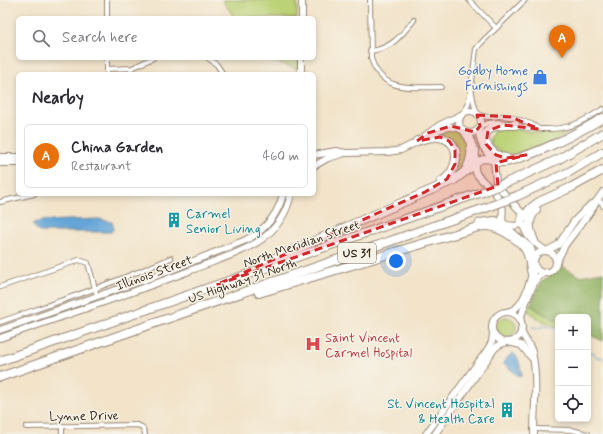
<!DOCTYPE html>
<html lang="en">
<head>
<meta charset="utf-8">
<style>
	:root { --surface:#fff; --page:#f2f2f3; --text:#2b2b33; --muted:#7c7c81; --line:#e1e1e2; --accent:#b5179e }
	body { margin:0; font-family:Mynerve,sans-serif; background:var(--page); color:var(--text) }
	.controls { position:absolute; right:12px; bottom:12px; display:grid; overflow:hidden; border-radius:6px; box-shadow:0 2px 6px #0003 }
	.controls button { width:36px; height:36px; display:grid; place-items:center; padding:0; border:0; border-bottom:1px solid var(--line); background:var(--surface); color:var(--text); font:20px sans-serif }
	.you { position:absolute; left:396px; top:261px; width:14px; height:14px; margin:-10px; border:3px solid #fff; border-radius:50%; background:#1a73e8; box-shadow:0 0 0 6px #1a73e833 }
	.badge { display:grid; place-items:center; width:26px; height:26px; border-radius:50%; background:var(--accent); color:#fff; font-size:13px; font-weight:700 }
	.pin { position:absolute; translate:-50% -33px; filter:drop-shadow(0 1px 2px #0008) }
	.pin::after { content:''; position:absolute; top:21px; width:14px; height:12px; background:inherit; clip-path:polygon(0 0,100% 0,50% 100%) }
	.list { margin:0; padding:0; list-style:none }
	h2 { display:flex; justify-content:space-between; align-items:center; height:52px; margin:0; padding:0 16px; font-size:17px }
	h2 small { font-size:13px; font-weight:400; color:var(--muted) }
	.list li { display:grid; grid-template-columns:26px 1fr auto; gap:12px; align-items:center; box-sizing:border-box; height:64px; margin:0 8px 8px; padding:0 8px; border:1px solid var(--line); border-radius:6px }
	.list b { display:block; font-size:15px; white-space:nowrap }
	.list p { margin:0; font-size:13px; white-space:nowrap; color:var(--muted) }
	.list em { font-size:13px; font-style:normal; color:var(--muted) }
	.icon { flex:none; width:22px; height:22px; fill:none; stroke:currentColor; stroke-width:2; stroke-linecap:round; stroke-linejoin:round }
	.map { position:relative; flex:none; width:603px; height:434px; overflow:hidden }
	.search { position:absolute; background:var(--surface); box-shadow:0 2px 6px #0003; left:16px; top:16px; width:300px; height:44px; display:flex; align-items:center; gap:10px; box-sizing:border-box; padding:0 14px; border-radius:6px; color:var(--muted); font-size:15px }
	.panel { position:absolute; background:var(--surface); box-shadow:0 2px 6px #0003; left:16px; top:72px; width:300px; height:124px; border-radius:6px }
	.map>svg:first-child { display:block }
	.green { fill:#bbd276; stroke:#7b7e4a }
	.forest { fill:#94b467; stroke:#686f42 }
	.water { fill:#63a5d7; stroke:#4f687a }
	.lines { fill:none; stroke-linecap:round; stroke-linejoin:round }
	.stream { stroke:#63a5d7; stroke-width:1 }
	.street-casing { stroke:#968674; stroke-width:6 }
	.secondary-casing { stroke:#968674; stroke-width:8 }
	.highway-casing { stroke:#968674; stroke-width:10 }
	.street { stroke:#fff; stroke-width:4 }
	.secondary { stroke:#fff; stroke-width:6 }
	.highway { stroke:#fff; stroke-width:8 }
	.highway-bridge-casing { stroke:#968674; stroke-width:10; stroke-linecap:butt }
	.highway-bridge { stroke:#fff; stroke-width:8 }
	.marked { fill:#d62828; fill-opacity:0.2; stroke:#d62828; stroke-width:3; stroke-dasharray:8 5; stroke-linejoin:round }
	.labels { text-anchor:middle; stroke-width:3; stroke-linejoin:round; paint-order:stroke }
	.shield { fill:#f7f3e8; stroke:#73665b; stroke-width:1 }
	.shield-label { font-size:12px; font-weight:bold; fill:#3b2a1e }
	.shop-label { font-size:13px; fill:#366cbe; stroke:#f7f3e8; text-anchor:end }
	.culture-label { font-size:13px; fill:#0d838f; stroke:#f7f3e8; text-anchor:start }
	.street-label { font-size:13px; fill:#3b2a1e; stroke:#f7f3e8 }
	.health-label { font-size:13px; fill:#be3a42; stroke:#f7f3e8; text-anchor:start }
</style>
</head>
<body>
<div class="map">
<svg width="603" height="434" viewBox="0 0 603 434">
	<rect width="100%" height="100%" fill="#f7f3e8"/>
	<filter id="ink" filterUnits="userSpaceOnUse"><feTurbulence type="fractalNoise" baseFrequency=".025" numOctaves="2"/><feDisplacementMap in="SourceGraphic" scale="8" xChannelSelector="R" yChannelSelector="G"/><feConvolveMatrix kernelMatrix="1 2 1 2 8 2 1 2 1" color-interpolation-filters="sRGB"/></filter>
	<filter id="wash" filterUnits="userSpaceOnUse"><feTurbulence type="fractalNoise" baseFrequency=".012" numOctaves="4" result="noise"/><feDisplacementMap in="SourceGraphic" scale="16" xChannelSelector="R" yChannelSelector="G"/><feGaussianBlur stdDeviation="0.9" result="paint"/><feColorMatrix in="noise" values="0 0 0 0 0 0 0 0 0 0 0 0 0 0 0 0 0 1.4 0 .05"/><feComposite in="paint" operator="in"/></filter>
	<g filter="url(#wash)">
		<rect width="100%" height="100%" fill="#f2e3c9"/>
		<!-- green -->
		<g class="green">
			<path d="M222,0H295L297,1V18H235Z"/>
			<path d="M264,58H298V69Z"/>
			<path d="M510,128C534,132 550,138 574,130L547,144L508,156H503L504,153C496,151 490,146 490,138L494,132L493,131L496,129Z"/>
			<path d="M451,129L462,133L469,143L466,167L449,179L458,154L438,133Z"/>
			<path d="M530,305L542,313L558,321V328L539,319L527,310Z"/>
			<circle cx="506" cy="327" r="10"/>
		</g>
		<!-- forest -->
		<path class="forest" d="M560,265L579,276L603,272V341L588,334V317H558V321L542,313L530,305L542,281L555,273Z"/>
		<!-- water -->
		<g class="water">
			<path d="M99,219L112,222C113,226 115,229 111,232H39L34,226V223L42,221Z"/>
			<path d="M513,353C520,358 520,368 522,375L520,377L504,364V361L511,354Z"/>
		</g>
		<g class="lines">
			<!-- stream -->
			<g class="stream">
				<path d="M532,327L538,328L544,326L558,329"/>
				<path d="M588,353L593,352L597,357L603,358"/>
			</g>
		</g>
	</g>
	<g filter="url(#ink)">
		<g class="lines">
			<defs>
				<g id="street">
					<path d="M107,0V18"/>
					<path d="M370,0L371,58C381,93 412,87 441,87"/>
					<path d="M469,0L496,28"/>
					<path d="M370,51C391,49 401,36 414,20"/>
					<path d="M107,58V74"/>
					<path d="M208,58L217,65L223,74"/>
					<path d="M107,69L132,68L153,58"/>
					<path d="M463,114L468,105L471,89"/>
					<path d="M477,114L474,104L471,88L476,49L483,41L525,0"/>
					<path d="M477,115L488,117L502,116L511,117L531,124L539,129"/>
					<path d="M515,125C524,128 530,128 539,129C568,130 579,124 603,109"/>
					<path d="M480,127L488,123L499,122"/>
					<path d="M597,200L602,203L603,206"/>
					<path d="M0,202L34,194"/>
					<path d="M0,287L79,260L88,263L97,296"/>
					<path d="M0,322C57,302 115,283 171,258"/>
					<path d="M62,426V434"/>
					<path d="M26,427L137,425L142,427L145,434"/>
					<path d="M534,429L572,430L588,434"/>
				</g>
				<g id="secondary">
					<path d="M302,0V18"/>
					<path d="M301,74V58"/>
					<circle cx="470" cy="122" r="11"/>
					<path d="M480,128C477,142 485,149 492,160"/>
					<path d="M463,130L476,151L475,168L476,173C483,184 497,190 502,205C504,211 501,217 503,224C514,227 524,228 522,213L502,191L496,182L494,162L492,160L483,159L475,163"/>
					<path d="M432,132C444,128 451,124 463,130"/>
					<path d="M314,155L336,151L346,153L388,152L401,150L415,143L440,125L463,114"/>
					<path d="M0,157H18"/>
					<path d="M0,163H18"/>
					<path d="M314,166L328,158L342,154"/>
					<path d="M522,219C524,236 532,241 546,251"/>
					<path d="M504,225L531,248L534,260"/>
					<path d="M546,251L558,245L575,220L590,205L595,203"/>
					<circle cx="545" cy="262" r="11"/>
					<path d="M556,263L565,245L593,208L595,203L603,192"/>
					<path d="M506,312C510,311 515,310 518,306C526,298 530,281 533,270"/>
					<circle cx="507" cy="327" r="15"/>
					<path d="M520,321C522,312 532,284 538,277C540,275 543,274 546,272"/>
					<path d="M0,330L161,274L246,240C265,230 278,215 283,194"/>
					<path d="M521,330C523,338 530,344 532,352C538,378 534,407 534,434"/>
					<path d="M0,338C63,316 127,295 189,271C213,261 241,254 262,239C277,228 287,212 291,194"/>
					<path d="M508,342L521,345L531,357"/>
					<path d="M426,434L488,349L492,342L493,333"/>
					<path d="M435,434L495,348L499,345L507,342"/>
				</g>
				<g id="highway">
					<path d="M417,141C424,139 431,136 439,137C464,141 459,172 441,182"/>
					<path d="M506,158C491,157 475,136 493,127C499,124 508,125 515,125"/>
					<path d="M493,160L499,162H506C540,153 572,136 603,118"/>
					<path d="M466,170C472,160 472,151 470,139"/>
					<path d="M508,182L559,159L603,133"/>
					<path d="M517,196L569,172L603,152"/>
					<path d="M522,219L531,208L539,202L572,187L603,170"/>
					<path d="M480,223L495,221L503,224"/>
					<path d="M534,241C529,229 527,220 536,210"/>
					<path d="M264,263L454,180L475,164"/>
					<path d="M259,293L465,231C472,229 479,226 486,226C499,226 522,241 527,252C530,259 530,267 532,274"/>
					<path d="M0,361L482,192"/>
					<path d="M0,377L491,206"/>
				</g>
			</defs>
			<!-- street casing -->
			<use href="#street" class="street-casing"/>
			<!-- secondary casing -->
			<use href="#secondary" class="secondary-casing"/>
			<!-- highway casing -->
			<use href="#highway" class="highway-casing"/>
			<!-- street -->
			<use href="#street" class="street"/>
			<!-- secondary -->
			<use href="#secondary" class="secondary"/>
			<!-- highway -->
			<use href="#highway" class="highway"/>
			<defs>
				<g id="highway-bridge">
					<path d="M482,192L508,182"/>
					<path d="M491,206L517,196"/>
				</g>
			</defs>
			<!-- highway-bridge casing -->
			<use href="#highway-bridge" class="highway-bridge-casing"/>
			<!-- highway-bridge -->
			<use href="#highway-bridge" class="highway-bridge"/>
		</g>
	</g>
	<!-- marked area -->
	<path class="marked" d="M477,115L511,117L539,129L503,125L488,131L486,144L496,155L506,158L526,155L496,163L498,186L216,285L425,192L447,179L455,164V150L449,141L440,137L417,141L428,133L451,126L475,132L480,126Z"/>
	<!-- icons -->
	<defs>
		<symbol id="shop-bare" viewBox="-9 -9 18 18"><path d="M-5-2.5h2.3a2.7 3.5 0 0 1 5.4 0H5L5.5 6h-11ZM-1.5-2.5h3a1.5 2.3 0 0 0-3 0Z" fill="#3f7fe0" stroke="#f7f3e8" stroke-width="2.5" paint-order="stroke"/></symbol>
		<symbol id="building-bare" viewBox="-9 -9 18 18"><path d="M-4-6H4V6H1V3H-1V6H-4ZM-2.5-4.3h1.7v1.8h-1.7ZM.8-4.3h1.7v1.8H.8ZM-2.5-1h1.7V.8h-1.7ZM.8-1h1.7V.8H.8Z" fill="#0f9aa8" stroke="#f7f3e8" stroke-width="2.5" paint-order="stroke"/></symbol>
		<symbol id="hospital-bare" viewBox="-9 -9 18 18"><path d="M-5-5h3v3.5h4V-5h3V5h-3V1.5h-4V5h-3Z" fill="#e0444e" stroke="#f7f3e8" stroke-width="2.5" paint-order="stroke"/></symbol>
	</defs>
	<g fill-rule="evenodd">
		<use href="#shop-bare" x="529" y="66" width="22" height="22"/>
		<use href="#building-bare" x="163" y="209" width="22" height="22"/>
		<use href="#hospital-bare" x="302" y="333" width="22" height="22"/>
		<use href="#building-bare" x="496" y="399" width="22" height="22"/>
	</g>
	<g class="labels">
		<!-- shield labels -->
		<rect class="shield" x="338" y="243" width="38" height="20" rx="3"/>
		<g class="shield-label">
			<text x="357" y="257">US 31</text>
		</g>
		<!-- shop labels -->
		<g class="shop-label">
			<text x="528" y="75">Godby Home<tspan x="528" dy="15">Furnishings</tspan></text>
		</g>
		<!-- culture labels -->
		<g class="culture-label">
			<text x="186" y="218">Carmel<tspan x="186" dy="15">Senior Living</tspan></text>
			<text x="495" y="408" text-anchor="end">St. Vincent Hospital<tspan x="495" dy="15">&amp; Health Care</tspan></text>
		</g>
		<!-- street labels -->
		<g class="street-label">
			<text transform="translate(301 243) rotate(-19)" y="5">North Meridian Street</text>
			<text transform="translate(154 272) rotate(-20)" y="5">Illinois Street</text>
			<text transform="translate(242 280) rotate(-19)" y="5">US Highway 31 North</text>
			<text transform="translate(84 415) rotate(-1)" y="5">Lynne Drive</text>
		</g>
		<!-- health labels -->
		<g class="health-label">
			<text x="325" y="342">Saint Vincent<tspan x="325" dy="15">Carmel Hospital</tspan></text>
		</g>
	</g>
</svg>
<div class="controls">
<button>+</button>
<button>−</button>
<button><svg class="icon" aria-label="locate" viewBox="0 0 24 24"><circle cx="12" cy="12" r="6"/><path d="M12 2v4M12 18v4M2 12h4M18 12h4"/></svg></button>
</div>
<div class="you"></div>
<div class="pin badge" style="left:562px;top:58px;background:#e8710a">A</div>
<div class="search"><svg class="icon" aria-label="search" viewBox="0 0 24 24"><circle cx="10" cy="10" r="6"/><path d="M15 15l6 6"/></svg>Search here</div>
<section class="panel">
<h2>Nearby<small></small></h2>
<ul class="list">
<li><span class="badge" style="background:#e8710a">A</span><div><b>China Garden</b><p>Restaurant</p></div><em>460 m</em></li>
</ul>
</section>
</div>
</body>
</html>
